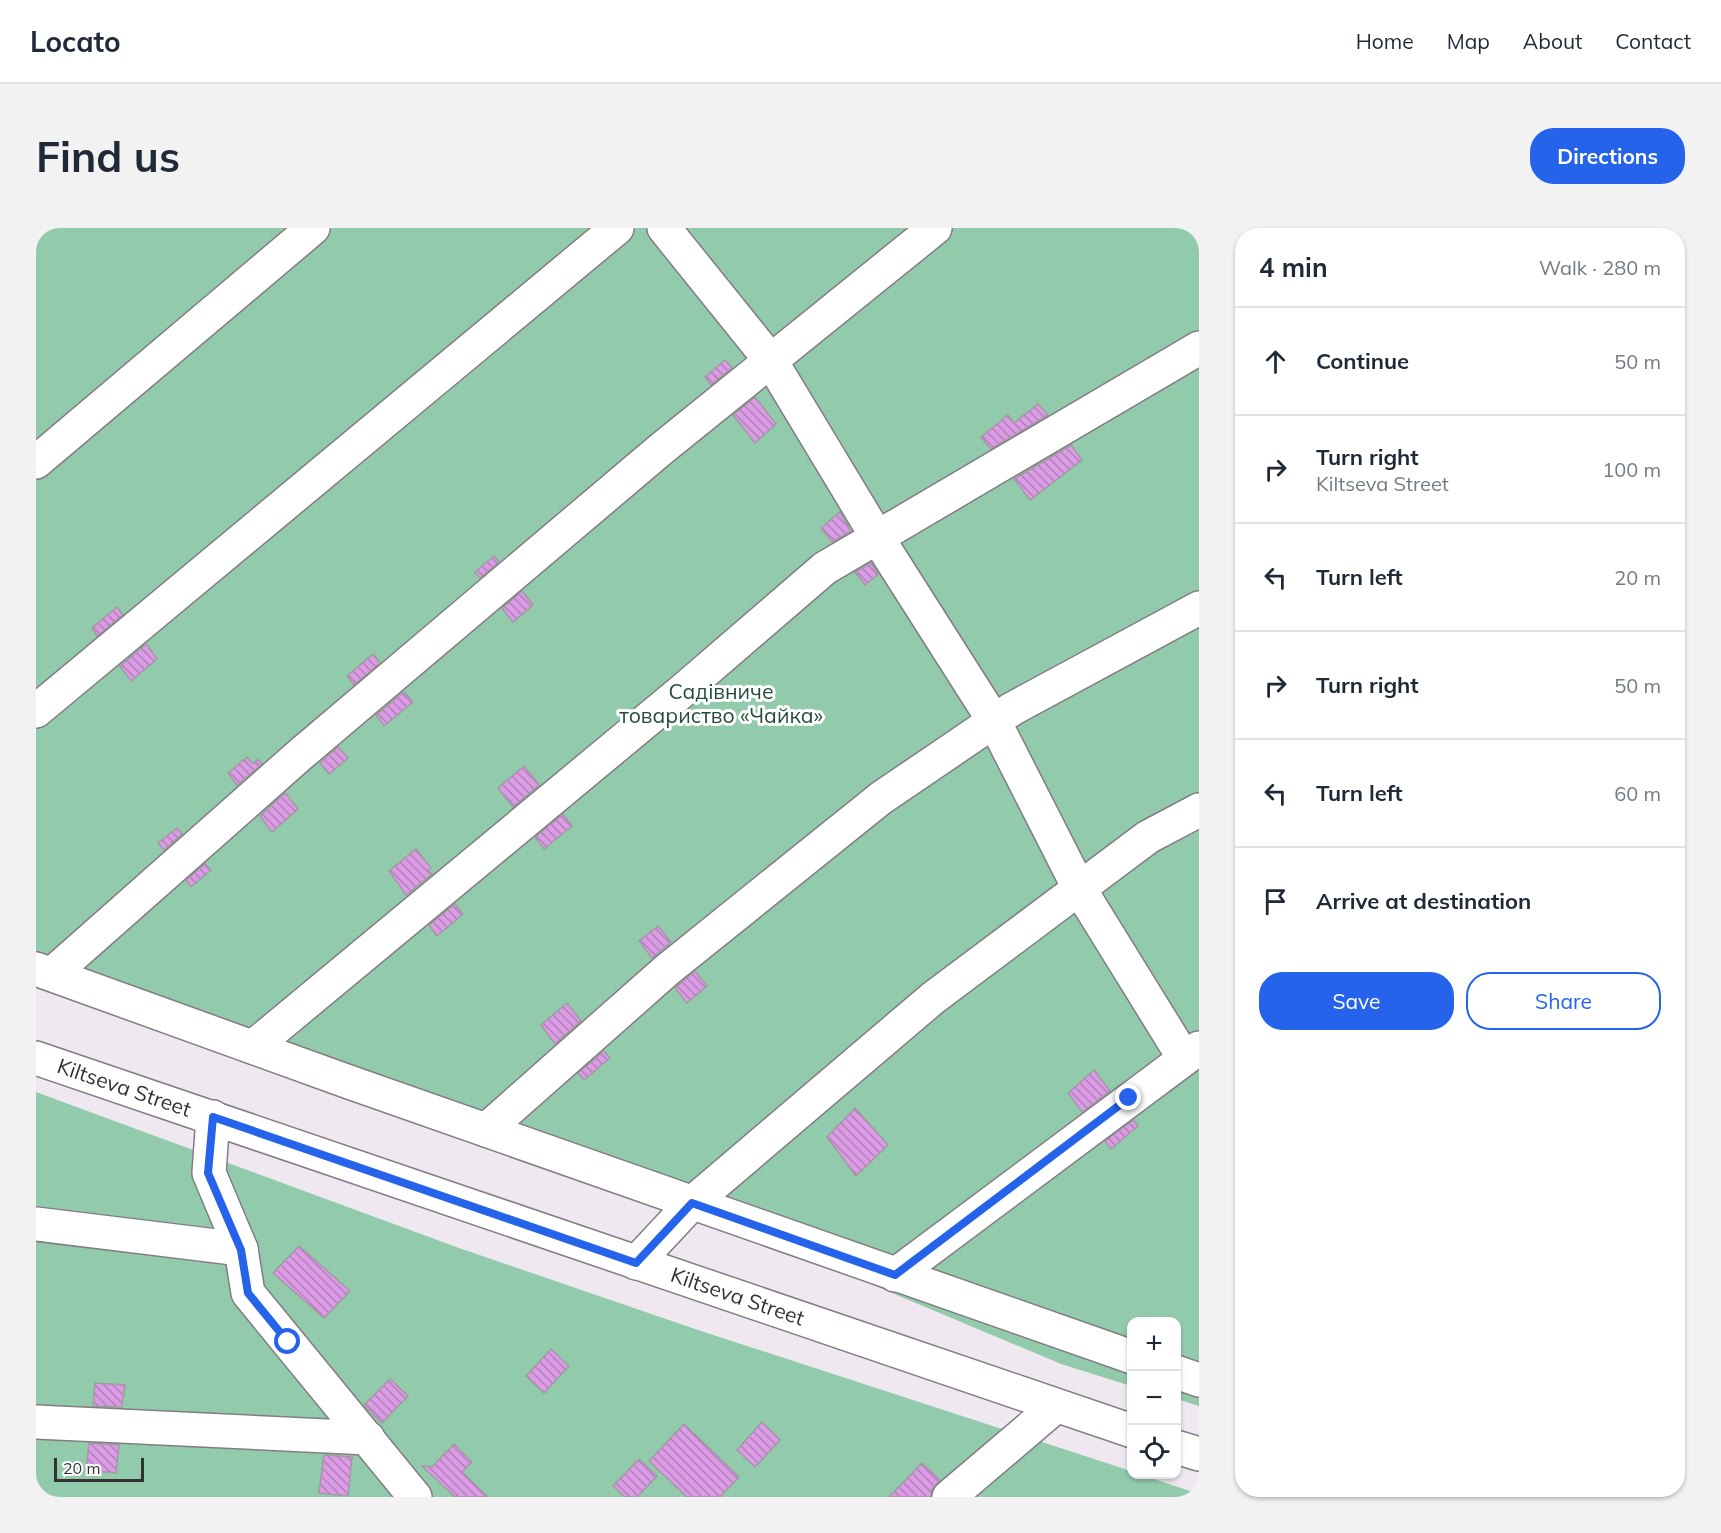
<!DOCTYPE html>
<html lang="en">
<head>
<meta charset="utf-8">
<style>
	:root { --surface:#fff; --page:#f2f2f3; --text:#1f2937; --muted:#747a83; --line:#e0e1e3; --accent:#2563eb }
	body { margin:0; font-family:Mulish,sans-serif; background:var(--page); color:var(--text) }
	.controls { position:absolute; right:18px; bottom:18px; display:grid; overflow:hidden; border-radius:12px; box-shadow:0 2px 4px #0004 }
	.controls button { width:54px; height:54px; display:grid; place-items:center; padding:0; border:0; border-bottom:2px solid var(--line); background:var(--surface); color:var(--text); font:30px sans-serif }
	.scale { position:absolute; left:18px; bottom:15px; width:90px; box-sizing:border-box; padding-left:6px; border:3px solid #343134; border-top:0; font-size:16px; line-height:21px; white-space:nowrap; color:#343134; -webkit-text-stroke:4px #fff; paint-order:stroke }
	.stop { position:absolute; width:18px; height:18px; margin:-14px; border:4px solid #2563eb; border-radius:50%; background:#fff }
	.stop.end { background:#2563eb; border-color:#fff; box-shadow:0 2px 6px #0008 }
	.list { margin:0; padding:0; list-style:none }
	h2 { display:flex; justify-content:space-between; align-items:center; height:78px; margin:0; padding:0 24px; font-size:26px }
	h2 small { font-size:20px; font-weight:400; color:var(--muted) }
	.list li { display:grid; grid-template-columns:39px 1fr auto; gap:18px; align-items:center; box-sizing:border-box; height:108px; padding:0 24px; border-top:2px solid var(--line) }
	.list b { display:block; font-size:22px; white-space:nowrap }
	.list p { margin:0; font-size:20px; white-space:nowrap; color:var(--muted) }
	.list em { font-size:20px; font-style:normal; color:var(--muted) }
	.actions { display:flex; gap:12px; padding:18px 24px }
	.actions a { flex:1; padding:14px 0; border:2px solid var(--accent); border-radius:24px; text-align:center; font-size:21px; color:var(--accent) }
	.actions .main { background:var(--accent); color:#fff }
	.icon { flex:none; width:33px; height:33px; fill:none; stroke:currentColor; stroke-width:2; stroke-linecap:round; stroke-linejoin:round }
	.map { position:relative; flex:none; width:1163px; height:1269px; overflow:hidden; border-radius:24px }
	header { display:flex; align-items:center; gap:36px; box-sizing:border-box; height:84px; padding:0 30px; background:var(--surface); border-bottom:2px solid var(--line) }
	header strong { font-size:28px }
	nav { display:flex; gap:33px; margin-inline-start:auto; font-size:21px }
	.intro { display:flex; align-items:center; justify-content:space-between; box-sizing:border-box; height:144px; padding:0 36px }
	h1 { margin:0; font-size:42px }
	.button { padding:15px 27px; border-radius:24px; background:var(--accent); color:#fff; font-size:21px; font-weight:700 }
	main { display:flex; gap:36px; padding:0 36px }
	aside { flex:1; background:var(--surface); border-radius:24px; box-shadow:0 2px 4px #0004 }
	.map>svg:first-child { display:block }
	.garden { fill:#92cbab }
	.building { fill:url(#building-back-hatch); stroke:#a19aa2; stroke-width:1.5 }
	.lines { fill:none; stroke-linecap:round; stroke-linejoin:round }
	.minor-casing { stroke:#837c83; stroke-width:36 }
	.major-casing { stroke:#837c83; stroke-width:36 }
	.minor { stroke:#fff; stroke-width:33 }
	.major { stroke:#fff; stroke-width:33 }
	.route { stroke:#2563eb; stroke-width:8 }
	.labels { text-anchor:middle; stroke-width:6; stroke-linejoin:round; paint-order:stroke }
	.park-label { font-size:21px; fill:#234d37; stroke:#fff }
	.street-label { font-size:21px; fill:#343134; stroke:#fff }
</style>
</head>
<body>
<header>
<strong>Locato</strong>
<nav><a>Home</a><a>Map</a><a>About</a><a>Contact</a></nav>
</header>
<div class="intro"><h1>Find us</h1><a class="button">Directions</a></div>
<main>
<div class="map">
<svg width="1163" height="1269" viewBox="0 0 1163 1269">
	<defs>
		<pattern id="building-back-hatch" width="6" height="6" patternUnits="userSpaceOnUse" patternTransform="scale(1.5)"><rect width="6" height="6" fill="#db9ce5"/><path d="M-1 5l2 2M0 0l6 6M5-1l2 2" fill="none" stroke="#b280ba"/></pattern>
	</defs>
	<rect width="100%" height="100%" fill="#f0e8f0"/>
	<!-- garden -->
	<g class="garden">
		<path d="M0,0H1163V1178L1141,1171L1140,1094H1096L1095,1158L1025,1136L280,823L0,726Z"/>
		<path d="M0,864L423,1020L665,1103L1095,1243L1096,1246L1106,1247L1163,1266V1269H0Z"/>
	</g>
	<!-- building -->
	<g class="building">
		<path d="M689,132L696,140L675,157L669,149Z"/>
		<path d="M719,169L740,196L719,215L697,187Z"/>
		<path d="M1002,176L1012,187L955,221L945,209L972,187L978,195Z"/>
		<path d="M1035,217L1046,232L994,272L978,251Z"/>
		<path d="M804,284L815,303L796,314L785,300Z"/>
		<path d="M458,328L463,334L444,350L439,344Z"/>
		<path d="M835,335L842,346L829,357L819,344Z"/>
		<path d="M486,363L497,377L477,394L466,380Z"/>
		<path d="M81,379L87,387L61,408L56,400Z"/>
		<path d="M110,416L121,431L95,453L84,438Z"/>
		<path d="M337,426L344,435L318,457L311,448Z"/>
		<path d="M368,464L377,474L348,498L340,487Z"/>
		<path d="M302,519L312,530L293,546L284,535Z"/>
		<path d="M211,529L217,536L222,531L226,536L201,557L192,545Z"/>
		<path d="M488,538L503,557L477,579L462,560Z"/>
		<path d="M249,565L262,581L236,604L224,588Z"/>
		<path d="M527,586L536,598L508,621L499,609Z"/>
		<path d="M141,600L146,606L128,622L122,615Z"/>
		<path d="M380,621L395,640L392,642L396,646L370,667L353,643Z"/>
		<path d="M169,636L175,642L155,659L150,652Z"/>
		<path d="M419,676L427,686L401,708L393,697Z"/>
		<path d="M622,698L635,714L616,730L603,713Z"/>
		<path d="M659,743L671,758L651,775L639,760Z"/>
		<path d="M531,775L545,793L519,816L505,797Z"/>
		<path d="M568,823L574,830L548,852L542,845Z"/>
		<path d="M1058,842L1074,863L1046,884L1032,865Z"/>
		<path d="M819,880L852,917L820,948L791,909Z"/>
		<path d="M1097,892L1102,898L1075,921L1069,913Z"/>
		<path d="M263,1018L314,1063L288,1090L237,1045Z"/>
		<path d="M515,1121L533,1138L508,1165L490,1148Z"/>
		<path d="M354,1151L372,1168L346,1195L328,1177Z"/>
		<path d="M59,1155L89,1157L86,1179L57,1178Z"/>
		<path d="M726,1194L744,1212L719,1239L701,1222Z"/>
		<path d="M648,1196L703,1249L684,1269H651L613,1233Z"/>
		<path d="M53,1215L83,1217L80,1245L50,1242Z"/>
		<path d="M418,1216L436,1234L426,1244L452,1269H419L386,1238L396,1239Z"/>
		<path d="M288,1227L316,1229L312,1268L283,1265Z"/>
		<path d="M603,1231L621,1248L601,1269H589L577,1258Z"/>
		<path d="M886,1235L904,1252L896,1262L895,1269H853Z"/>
	</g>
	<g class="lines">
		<defs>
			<g id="minor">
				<path d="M628,0L735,133L841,309L958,493L1043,660L1148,830"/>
				<path d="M0,234L277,0"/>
				<path d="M0,483L581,0"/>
				<path d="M0,741L313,854L1096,1129"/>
				<path d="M16,746L266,525L624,222L899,0"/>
				<path d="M217,819L645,464L789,340L1163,120"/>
				<path d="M177,889L173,945L205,1021L212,1065L379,1269"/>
				<path d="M450,902L631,742L845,570L976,481L1163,380"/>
				<path d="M0,996L205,1021"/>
				<path d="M600,1035L656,975L897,770L1112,609L1163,582"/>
				<path d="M859,1047L1163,820"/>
				<path d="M1140,1144L1163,1152"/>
				<path d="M0,1194L332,1210"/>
				<path d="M913,1269L1020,1178"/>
			</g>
			<g id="major">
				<path id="s1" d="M0,830L1096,1203"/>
				<path d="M1140,1219L1163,1226"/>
			</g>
		</defs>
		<!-- minor casing -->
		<use href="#minor" class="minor-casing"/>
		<!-- major casing -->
		<use href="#major" class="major-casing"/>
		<!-- minor -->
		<use href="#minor" class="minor"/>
		<!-- major -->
		<use href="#major" class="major"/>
	</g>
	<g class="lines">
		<!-- route -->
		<path class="route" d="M252,1114L212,1065L205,1022L172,945L177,889L600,1035L656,975L859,1047L1093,870"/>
	</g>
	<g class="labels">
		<!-- park labels -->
		<g class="park-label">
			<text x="685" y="471">Садівниче<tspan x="685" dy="24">товариство «Чайка»</tspan></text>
		</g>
		<!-- street labels -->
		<g class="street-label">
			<text dy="7" stroke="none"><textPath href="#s1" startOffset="93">Kiltseva Street</textPath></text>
			<text dy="7" stroke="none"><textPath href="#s1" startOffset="741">Kiltseva Street</textPath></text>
		</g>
	</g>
</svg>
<div class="controls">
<button>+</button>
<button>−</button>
<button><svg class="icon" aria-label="locate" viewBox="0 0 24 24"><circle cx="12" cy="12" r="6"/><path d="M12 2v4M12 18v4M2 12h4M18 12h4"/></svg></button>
</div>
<div class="scale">20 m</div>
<div class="stop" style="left:252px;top:1114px"></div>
<div class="stop end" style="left:1093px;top:870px"></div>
</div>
<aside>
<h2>4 min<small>Walk · 280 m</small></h2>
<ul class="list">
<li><svg class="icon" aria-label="ahead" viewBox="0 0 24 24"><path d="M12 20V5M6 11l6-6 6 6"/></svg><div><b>Continue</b></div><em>50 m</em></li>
<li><svg class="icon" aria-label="right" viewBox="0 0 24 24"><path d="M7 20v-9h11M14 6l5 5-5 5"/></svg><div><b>Turn right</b><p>Kiltseva Street</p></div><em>100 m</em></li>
<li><svg class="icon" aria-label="left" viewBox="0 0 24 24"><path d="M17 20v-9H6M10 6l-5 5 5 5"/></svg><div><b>Turn left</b></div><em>20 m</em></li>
<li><svg class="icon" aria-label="right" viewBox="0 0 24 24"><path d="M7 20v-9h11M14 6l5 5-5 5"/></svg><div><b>Turn right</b></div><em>50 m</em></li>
<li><svg class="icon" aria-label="left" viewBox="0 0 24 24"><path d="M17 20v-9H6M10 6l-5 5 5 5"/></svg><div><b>Turn left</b></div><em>60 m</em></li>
<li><svg class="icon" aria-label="arrive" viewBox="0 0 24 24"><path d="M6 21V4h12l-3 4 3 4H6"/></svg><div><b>Arrive at destination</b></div></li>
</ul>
<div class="actions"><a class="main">Save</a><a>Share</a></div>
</aside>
</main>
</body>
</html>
